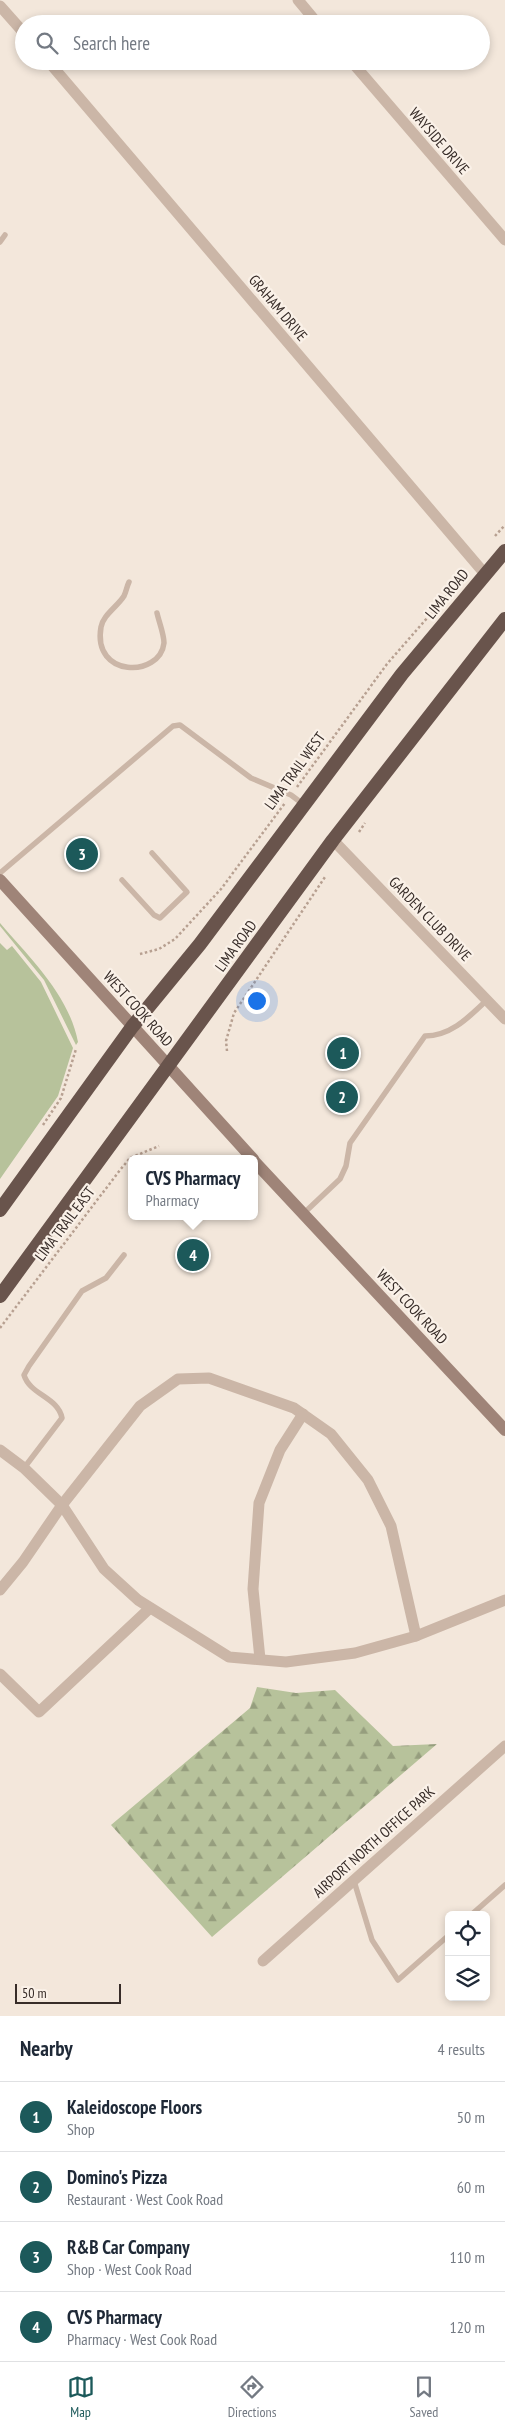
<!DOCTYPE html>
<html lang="en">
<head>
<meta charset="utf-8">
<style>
	:root { --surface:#fff; --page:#f6f6f7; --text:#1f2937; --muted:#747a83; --line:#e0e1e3; --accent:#1c595a }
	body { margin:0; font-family:"PT Sans Narrow",sans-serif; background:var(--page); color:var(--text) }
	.controls { position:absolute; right:15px; bottom:15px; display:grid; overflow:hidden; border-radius:8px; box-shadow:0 2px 8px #0003 }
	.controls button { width:45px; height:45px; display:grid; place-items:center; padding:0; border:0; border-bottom:1px solid var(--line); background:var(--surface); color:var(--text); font:25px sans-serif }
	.scale { position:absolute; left:15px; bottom:12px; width:106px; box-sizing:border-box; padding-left:5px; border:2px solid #372c28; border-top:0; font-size:14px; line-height:18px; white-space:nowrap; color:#372c28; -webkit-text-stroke:4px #faf1e8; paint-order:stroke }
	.you { position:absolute; left:256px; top:1000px; width:18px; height:18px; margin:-12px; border:4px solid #fff; border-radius:50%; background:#1a73e8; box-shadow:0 0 0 8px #1a73e833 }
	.badge { display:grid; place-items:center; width:32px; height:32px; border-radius:50%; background:var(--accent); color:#fff; font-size:16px; font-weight:700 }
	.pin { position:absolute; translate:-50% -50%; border:2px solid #fff; box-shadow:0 1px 5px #0006 }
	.popup { position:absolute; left:128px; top:1155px; width:130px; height:65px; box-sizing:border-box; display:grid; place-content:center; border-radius:8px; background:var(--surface); filter:drop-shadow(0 1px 4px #0005); font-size:16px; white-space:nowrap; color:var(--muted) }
	.popup b { font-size:19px; color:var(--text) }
	.popup::after { content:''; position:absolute; left:50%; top:100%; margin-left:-10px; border:10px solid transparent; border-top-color:var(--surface) }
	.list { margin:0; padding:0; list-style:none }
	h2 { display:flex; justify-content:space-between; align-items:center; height:65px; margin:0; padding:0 20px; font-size:21px }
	h2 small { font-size:16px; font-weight:400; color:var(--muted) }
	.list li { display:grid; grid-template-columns:32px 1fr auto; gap:15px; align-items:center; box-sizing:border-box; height:70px; padding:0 20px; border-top:1px solid var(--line) }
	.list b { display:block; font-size:19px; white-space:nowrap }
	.list p { margin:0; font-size:16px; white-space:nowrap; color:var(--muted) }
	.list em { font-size:16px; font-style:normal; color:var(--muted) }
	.icon { flex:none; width:28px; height:28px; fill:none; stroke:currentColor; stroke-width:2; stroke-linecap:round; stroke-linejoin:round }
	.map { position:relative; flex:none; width:505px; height:2016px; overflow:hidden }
	.search { position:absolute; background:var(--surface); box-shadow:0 2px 8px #0003; left:15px; right:15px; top:15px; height:55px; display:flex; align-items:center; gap:12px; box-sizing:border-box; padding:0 18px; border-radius:28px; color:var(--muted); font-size:19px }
	.sheet { height:345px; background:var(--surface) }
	nav { display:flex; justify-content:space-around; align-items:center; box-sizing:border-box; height:70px; border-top:1px solid var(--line); background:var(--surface); font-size:14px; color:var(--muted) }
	nav a { display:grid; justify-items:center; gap:2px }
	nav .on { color:var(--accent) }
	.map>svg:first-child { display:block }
	.green { fill:#b7c29b }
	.forest { fill:url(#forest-firs) }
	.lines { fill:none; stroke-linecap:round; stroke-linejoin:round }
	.path { stroke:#b7a091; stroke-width:2.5; stroke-dasharray:2.5 2.5; stroke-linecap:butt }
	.service { stroke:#cbb6a7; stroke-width:5.5 }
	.minor { stroke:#cbb6a7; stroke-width:11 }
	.secondary { stroke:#9f8478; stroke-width:12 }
	.trunk { stroke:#69544c; stroke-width:14 }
	.labels { text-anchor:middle; stroke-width:4.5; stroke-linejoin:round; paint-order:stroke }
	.street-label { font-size:15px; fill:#372c28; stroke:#faf1e8 }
</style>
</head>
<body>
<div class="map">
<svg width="505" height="2016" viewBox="0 0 505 2016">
	<defs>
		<pattern id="forest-firs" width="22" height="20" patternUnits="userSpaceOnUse" patternTransform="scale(1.25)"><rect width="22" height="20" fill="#b7c29b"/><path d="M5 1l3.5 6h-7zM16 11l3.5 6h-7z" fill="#969e7e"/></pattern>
	</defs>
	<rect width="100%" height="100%" fill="#f3e7db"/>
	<!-- green -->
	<g class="green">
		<path d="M0,923C30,958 69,995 78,1042L76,1045L44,980L0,926Z"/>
		<path d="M0,943L7,950L12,946L41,982L73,1048L58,1096L0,1179Z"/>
	</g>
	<!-- forest -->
	<path class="forest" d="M257,1687L296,1693L335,1690L393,1746L437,1744L212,1937L111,1825L250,1708Z"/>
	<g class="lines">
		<!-- path -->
		<g class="path">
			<path d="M495,536L505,525"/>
			<path d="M297,787L387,664L455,586"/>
			<path d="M359,832L365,823"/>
			<path d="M140,954L159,949L175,939L221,889L285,803"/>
			<path d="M227,1051L226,1041L234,1013L325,877"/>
			<path d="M43,1125L61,1098L76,1049"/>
			<path d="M0,1328L120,1170L130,1158L159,1146"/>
		</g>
		<!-- service -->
		<g class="service">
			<path d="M0,242L5,235"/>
			<path d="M129,582C127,586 126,592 124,596C117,607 103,615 101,627C92,678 160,678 164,643C164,634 159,622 157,613"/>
			<path d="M0,873L173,726L180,725L251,778L291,795L303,804"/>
			<path d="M122,880L154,915L160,918L187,892L152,853"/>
			<path d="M303,1214L340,1179L346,1166L350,1143L425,1036C451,1036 469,1017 487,1000"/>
			<path d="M24,1468L62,1418C58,1397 30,1395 24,1375L29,1366L82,1291L106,1278L124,1255"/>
			<path d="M354,1881L372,1940L398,1980L449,1935"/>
			<path d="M471,1915L505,1885"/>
		</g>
		<!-- minor -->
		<g class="minor">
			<path d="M298,0L318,24"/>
			<path d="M0,6L24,33"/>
			<path d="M48,61L485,574"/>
			<path d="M351,61L505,240"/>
			<path d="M333,840L505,1019"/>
			<path d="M0,1450L24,1468L62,1505L104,1569L138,1600L229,1657L286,1662L355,1653L416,1636L505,1600"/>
			<path d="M0,1590L23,1562L62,1505L140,1406L178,1379L209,1378L294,1408L331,1434L368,1480L391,1526L416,1636"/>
			<path d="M260,1659L253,1589L259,1503L280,1450L303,1414"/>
			<path d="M0,1674L39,1712L150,1608"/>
			<path d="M263,1961L505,1746"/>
		</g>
		<!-- secondary -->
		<g class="secondary">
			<path d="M0,880L253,1159"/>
			<path d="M254,1161L505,1430"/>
		</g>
		<!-- trunk -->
		<g class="trunk">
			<path d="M0,1210L132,1027L200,944L402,674L505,551"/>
			<path d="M0,1296L333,840L505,619"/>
		</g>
	</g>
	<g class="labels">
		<!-- street labels -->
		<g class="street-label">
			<text transform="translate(439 141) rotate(49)" y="5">WAYSIDE DRIVE</text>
			<text transform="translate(278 308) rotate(50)" y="5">GRAHAM DRIVE</text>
			<text transform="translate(447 594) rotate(-51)" y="5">LIMA ROAD</text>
			<text transform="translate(295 771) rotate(-54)" y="5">LIMA TRAIL WEST</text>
			<text transform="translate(430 919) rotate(46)" y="5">GARDEN CLUB DRIVE</text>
			<text transform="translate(236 946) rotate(-54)" y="5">LIMA ROAD</text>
			<text transform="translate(138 1009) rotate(48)" y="5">WEST COOK ROAD</text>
			<text transform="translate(65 1224) rotate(-53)" y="5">LIMA TRAIL EAST</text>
			<text transform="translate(412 1307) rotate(47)" y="5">WEST COOK ROAD</text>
			<text transform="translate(374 1842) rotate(-42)" y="5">AIRPORT NORTH OFFICE PARK</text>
		</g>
	</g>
</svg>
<div class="controls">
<button><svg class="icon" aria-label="locate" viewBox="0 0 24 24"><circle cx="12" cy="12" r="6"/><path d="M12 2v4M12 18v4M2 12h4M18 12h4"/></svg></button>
<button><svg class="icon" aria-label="layers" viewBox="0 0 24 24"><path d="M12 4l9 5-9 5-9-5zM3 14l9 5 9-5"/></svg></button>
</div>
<div class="scale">50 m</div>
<div class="you"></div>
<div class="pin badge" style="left:343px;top:1053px">1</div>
<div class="pin badge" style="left:342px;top:1097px">2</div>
<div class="pin badge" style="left:82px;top:854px">3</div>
<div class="pin badge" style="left:193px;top:1255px">4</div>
<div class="popup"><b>CVS Pharmacy</b>Pharmacy</div>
<div class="search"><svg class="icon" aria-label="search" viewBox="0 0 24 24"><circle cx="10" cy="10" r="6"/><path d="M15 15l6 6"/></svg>Search here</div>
</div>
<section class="sheet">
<h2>Nearby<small>4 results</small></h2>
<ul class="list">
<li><span class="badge">1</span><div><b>Kaleidoscope Floors</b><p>Shop</p></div><em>50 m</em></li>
<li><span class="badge">2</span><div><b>Domino's Pizza</b><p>Restaurant · West Cook Road</p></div><em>60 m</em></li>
<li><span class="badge">3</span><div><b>R&amp;B Car Company</b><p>Shop · West Cook Road</p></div><em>110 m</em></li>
<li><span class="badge">4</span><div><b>CVS Pharmacy</b><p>Pharmacy · West Cook Road</p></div><em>120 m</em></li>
</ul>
</section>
<nav>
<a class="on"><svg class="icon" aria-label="map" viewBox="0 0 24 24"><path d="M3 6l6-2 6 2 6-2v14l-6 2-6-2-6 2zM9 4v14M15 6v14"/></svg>Map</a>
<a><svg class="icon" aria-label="directions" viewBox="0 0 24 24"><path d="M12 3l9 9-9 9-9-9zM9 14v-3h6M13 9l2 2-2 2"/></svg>Directions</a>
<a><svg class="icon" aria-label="saved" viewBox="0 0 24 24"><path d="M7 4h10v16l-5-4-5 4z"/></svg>Saved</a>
</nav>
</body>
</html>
